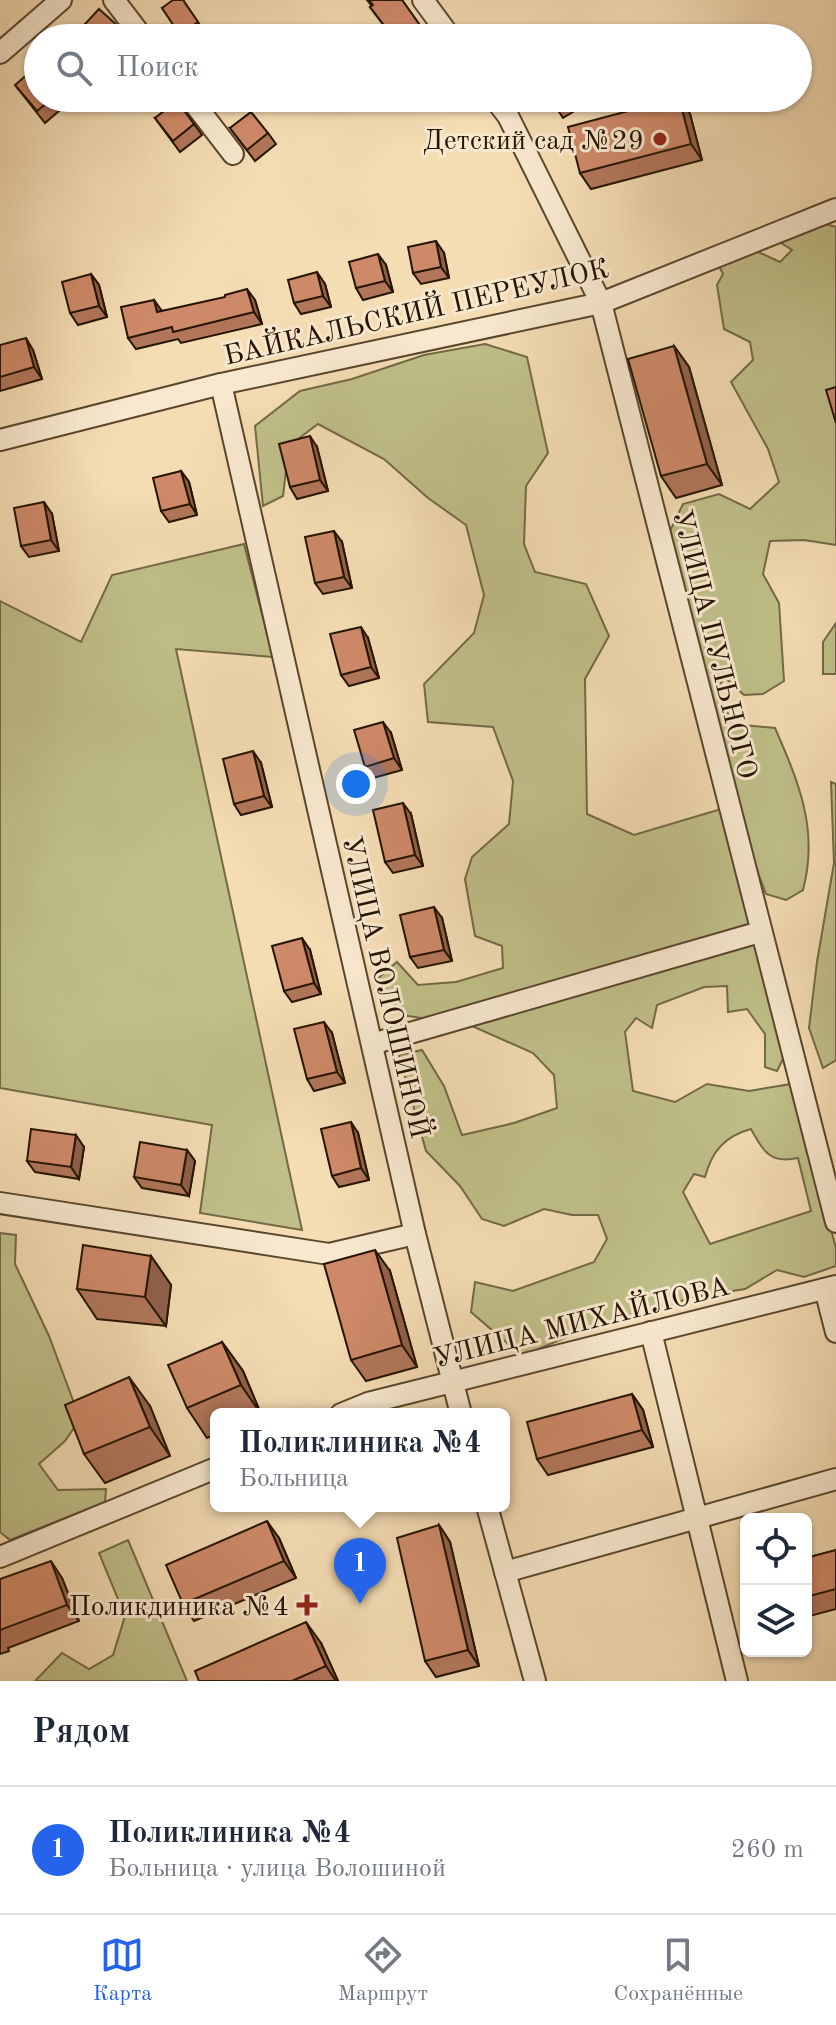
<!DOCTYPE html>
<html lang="ru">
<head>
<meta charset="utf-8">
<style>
	:root { --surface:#fff; --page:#f2f2f3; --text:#1f2937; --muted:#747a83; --line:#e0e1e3; --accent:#2563eb }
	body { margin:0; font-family:"Old Standard TT",serif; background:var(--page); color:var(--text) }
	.controls { position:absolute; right:24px; bottom:24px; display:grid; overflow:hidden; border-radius:12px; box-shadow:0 2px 6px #0004 }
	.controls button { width:72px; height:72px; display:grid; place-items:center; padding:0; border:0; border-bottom:2px solid var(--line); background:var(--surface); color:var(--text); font:40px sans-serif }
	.you { position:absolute; left:356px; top:784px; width:28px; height:28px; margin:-20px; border:6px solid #fff; border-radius:50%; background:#1a73e8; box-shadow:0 0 0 12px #1a73e833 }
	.badge { display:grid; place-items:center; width:52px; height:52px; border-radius:50%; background:var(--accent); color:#fff; font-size:26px; font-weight:700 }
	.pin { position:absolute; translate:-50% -66px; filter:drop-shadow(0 2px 4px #0008) }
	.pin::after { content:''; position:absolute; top:42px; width:28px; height:24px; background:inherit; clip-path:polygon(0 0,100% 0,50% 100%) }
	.popup { position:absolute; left:210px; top:1408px; width:300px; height:104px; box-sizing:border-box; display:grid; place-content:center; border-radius:12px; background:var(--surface); filter:drop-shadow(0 2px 6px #0005); font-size:26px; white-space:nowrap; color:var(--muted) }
	.popup b { font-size:30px; color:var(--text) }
	.popup::after { content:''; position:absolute; left:50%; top:100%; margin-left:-16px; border:16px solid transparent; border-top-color:var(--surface) }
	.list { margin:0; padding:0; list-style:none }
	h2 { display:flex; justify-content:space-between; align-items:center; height:104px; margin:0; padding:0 32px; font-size:34px }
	h2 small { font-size:26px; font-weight:400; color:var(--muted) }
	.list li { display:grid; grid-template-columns:52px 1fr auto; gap:24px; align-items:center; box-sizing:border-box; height:128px; padding:0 32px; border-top:2px solid var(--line) }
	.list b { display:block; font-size:30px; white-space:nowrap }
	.list p { margin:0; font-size:26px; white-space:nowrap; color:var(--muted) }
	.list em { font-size:26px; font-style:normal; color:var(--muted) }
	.icon { flex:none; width:44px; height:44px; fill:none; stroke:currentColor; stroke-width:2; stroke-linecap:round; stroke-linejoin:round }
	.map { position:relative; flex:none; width:836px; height:1681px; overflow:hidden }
	.search { position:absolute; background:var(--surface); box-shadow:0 2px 6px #0004; left:24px; right:24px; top:24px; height:88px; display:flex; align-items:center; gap:20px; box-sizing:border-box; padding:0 28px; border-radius:44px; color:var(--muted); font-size:30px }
	.sheet { height:232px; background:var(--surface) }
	nav { display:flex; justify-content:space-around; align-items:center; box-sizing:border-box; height:112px; border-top:2px solid var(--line); background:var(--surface); font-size:22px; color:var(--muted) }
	nav a { display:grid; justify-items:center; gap:4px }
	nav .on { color:var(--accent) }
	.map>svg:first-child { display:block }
	.green { fill:#c0bf89; stroke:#726a45; stroke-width:2; fill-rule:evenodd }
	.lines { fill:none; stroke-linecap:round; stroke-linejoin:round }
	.minor-casing { stroke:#59462e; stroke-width:24 }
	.minor { stroke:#f8e8ce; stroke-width:20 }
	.wall { fill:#b1765a; stroke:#251401; stroke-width:2 }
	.shaded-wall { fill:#90604a; stroke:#251401; stroke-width:2 }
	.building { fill:#ce8969; stroke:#251401; stroke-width:2 }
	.poi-dot { fill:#8f2418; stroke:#f8e8ce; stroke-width:3 }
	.labels { text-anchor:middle; stroke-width:6; stroke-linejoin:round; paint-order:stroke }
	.poi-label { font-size:28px; fill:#251401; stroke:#f8e8ce; text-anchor:end }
	.street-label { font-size:28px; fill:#251401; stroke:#f8e8ce }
</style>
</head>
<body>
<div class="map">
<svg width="836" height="1681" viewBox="0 0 836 1681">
	<rect width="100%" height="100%" fill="#f4dcb3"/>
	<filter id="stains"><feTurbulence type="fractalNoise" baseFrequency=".0025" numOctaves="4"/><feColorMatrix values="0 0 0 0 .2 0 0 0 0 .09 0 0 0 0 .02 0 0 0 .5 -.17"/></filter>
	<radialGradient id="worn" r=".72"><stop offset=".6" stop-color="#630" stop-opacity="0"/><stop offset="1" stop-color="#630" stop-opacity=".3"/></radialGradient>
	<!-- green -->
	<g class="green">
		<path d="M812,220L836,227V545L804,540L770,541L763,574L779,603L784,681L763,694L744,695L725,678L716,689L733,724L775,728C799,783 819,830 803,890L786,900L766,894L752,857L666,539L683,504L719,494L750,509L779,482L768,449L731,382L753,360L750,342L724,329L717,285L723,274L714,256L739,243L780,262L792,250L773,238Z"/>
		<path d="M485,344L527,357L548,453L526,486L524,544L535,572L586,584L609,636L585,679L587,814L634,835L721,809L785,1055L777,1071L765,1067V1034L747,1009L728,1012L727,986L704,987L657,1005L652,1028L636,1018L625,1032L633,1091L675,1102L707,1084L749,1091L791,1084L836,1248V1266L804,1277L777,1270L745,1289L688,1298L653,1314L576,1333L522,1356L471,1312L475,1282L513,1291L594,1262L607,1239L598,1215H572L544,1209L504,1226L482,1219L460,1186L426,1151L399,1055L422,1050L444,1086L462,1135L514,1123L557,1108L554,1075L533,1053L472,1026L402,1015L377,979L397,962L418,985L456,982L503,968L502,946L475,936L465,879L472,857L509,824L513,781L493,727L428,722L424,684L474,633L484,595L466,525L428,498L384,459L318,424L289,446L283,496L263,506L255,426L300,391L352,379L424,355ZM751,1129C764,1152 770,1164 798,1158L811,1211L710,1244L683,1192L694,1174L705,1177C712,1151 725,1136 751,1129Z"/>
		<path d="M244,544L273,657L176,649L302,1230L200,1213L212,1125L0,1088V601L81,642L112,575Z"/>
		<path d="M836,623V674H823V642Z"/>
		<path d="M831,782L836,784V1060L823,1068L809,1028L817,962L834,863Z"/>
		<path d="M0,1233L16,1235L15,1264L49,1336L80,1419L65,1441L39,1464L58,1490L106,1489L105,1502L10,1540L0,1532Z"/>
		<path d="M128,1540L187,1681H35L62,1653L89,1669L113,1655L125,1616L99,1553Z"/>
	</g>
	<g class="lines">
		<defs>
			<g id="minor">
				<path d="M114,0L143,38"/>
				<path d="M423,0L451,38"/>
				<path d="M0,53L61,0"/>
				<path d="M190,98L233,154"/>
				<path d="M494,98L508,116L601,303L836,1222"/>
				<path d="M221,384L415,1234L461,1414"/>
				<path d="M0,440L221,384L601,303L836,209"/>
				<path d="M372,1044L760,932"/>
				<path d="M0,1203L329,1254L415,1234"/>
				<path d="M825,1289L836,1332"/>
				<path d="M651,1332L737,1681"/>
				<path d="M341,1414L368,1403L836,1286"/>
				<path d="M487,1506L535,1681"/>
				<path d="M0,1557L216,1468"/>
				<path d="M505,1572L836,1479"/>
			</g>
		</defs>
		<!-- minor casing -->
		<use href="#minor" class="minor-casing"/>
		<!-- minor -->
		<use href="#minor" class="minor"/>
	</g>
	<!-- wall -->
	<g class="wall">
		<path d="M183,0L206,34L200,38H183L162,8Z"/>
		<path d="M367,0H402L429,38H393L370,7L372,6Z"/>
		<path d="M118,26L125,38H72Z"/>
		<path d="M15,85L38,98H66L64,99L67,104L45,123Z"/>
		<path d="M550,98H582L586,104L563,118Z"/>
		<path d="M690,114L702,160L591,189L580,173Z"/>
		<path d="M155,118L194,124L202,135L180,152Z"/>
		<path d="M230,128L268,133L276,144L255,161Z"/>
		<path d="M444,253L449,278L421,284L413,273Z"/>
		<path d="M386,265L393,292L363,300L356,288Z"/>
		<path d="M91,274L99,285L107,317L78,325L70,313Z"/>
		<path d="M325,284L331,307L301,314L294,303Z"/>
		<path d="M154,300L161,311L255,300L262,324L181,343L178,339L136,349L128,338Z"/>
		<path d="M0,345L33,350L42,379L0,391Z"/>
		<path d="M674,346L689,367L722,485L676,498L661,476Z"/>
		<path d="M317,447L328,491L297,499L290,487Z"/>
		<path d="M181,471L189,482L197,515L169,522L161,511Z"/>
		<path d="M52,514L59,551L29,557L21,546Z"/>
		<path d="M342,542L352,588L323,594L315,583Z"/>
		<path d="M368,638L379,678L349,686L341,675Z"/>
		<path d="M391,733L402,770L373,778L365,767Z"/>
		<path d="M261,763L272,807L241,815L234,804Z"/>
		<path d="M411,814L423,866L393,873L385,862Z"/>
		<path d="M442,918L452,961L418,968L410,957Z"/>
		<path d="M310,950L321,994L292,1002L284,991Z"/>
		<path d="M332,1033L345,1083L314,1091L307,1079Z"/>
		<path d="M358,1133L369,1180L339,1187L332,1176Z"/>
		<path d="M84,1147L79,1179L35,1172L27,1161Z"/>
		<path d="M187,1150L195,1161L189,1196L142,1188L134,1177Z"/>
		<path d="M151,1256L171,1285L166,1326L97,1319L77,1289Z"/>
		<path d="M390,1271L417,1367L366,1381L351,1360Z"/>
		<path d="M222,1342L243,1371L261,1414H216V1434L207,1438L187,1408Z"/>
		<path d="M632,1394L643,1410L653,1447L548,1475L537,1459Z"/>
		<path d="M150,1406L170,1456L105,1483L84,1454Z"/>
		<path d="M439,1525L450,1542L479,1666L436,1677L425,1661Z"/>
		<path d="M279,1538L296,1578L194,1621L183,1604Z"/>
		<path d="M836,1550V1609L806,1617V1558Z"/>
		<path d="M62,1578L79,1621L8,1648L9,1651L0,1654V1579Z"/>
		<path d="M321,1643L338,1681H199Z"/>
	</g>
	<!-- shaded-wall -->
	<g class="shaded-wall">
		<path d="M679,98L690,114L702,160L691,144Z"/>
		<path d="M436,241L444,253L449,278L441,267Z"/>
		<path d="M378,254L386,265L393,292L385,281Z"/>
		<path d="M317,272L325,284L331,307L323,296Z"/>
		<path d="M91,274L99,285L107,317L99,306Z"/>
		<path d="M247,289L255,300L262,324L254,312Z"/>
		<path d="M154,300L162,311L157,312Z"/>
		<path d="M26,338L33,350L42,379L34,367Z"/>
		<path d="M674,346L689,367L722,485L707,464Z"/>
		<path d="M310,436L317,447L328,491L320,480Z"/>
		<path d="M181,471L189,482L197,515L190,504Z"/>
		<path d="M44,502L52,514L59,551L51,540Z"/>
		<path d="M334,531L342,542L352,588L344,577Z"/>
		<path d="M361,627L368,638L379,678L371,667Z"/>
		<path d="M383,722L391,733L402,770L394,758Z"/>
		<path d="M253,751L261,763L272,807L264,796Z"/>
		<path d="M403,803L411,814L423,866L415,855Z"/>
		<path d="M434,907L442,918L452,961L444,950Z"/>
		<path d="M302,938L310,950L321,994L314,983Z"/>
		<path d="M324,1022L332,1033L345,1083L337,1072Z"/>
		<path d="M351,1122L358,1133L369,1180L361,1168Z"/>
		<path d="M76,1135L84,1147L79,1179L71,1167Z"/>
		<path d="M187,1150L195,1161L189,1196L181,1185Z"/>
		<path d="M375,1250L390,1271L417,1367L402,1345Z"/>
		<path d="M151,1256L171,1285L166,1326L145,1297Z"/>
		<path d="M222,1342L243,1371L261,1414L241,1385Z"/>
		<path d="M129,1377L150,1406L170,1456L150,1427Z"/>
		<path d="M632,1394L643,1410L653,1447L642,1430Z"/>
		<path d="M267,1521L279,1538L296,1578L284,1561Z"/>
		<path d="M439,1525L450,1542L479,1666L468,1650Z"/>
		<path d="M51,1561L62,1578L79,1621L67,1605Z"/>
		<path d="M306,1622L321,1643L338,1681H336L326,1666Z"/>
	</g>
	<!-- building -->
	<g class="building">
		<path d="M173,0H183L198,22L180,35L162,8Z"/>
		<path d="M369,0H402L429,38H399L391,26L387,29L370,7L373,5Z"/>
		<path d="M99,9L118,26L106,38H72Z"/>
		<path d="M37,66L38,98H53L37,111L15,85Z"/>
		<path d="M550,98H569L555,107Z"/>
		<path d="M677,98H679L691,144L580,173L568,127Z"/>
		<path d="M177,101L194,124L173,141L155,118Z"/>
		<path d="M251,112L268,133L247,150L230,128Z"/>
		<path d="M436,241L441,267L413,273L408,247Z"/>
		<path d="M378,254L385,281L356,288L349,262Z"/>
		<path d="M317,272L323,296L294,303L288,280Z"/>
		<path d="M91,274L99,306L70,313L62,282Z"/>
		<path d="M247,289L254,312L173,332L172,327L128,338L121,307L154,300L157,312L225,297V295Z"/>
		<path d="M26,338L34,367L0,377V345Z"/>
		<path d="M674,346L707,464L661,476L628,359Z"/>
		<path d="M836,387V423L826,390Z"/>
		<path d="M310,436L320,480L290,487L279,444Z"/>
		<path d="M181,471L190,504L161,511L153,478Z"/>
		<path d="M44,502L51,540L21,546L14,508Z"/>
		<path d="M334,531L344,577L315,583L305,537Z"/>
		<path d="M361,627L371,667L341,675L330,634Z"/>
		<path d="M383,722L394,758L365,767L354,730Z"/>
		<path d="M253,751L264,796L234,804L223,759Z"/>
		<path d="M403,803L415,855L385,862L373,810Z"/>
		<path d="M434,907L444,950L410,957L400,915Z"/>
		<path d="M302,938L314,983L284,991L272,946Z"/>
		<path d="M324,1022L337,1072L307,1079L294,1029Z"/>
		<path d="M351,1122L361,1168L332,1176L321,1129Z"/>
		<path d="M31,1129L76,1135L71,1167L27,1161Z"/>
		<path d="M140,1142L187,1150L181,1185L134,1177Z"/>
		<path d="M83,1245L151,1256L145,1297L77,1289Z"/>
		<path d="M375,1250L402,1345L351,1360L324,1264Z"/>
		<path d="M222,1342L241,1385L187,1408L168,1365Z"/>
		<path d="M129,1377L150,1427L84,1454L65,1405Z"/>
		<path d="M632,1394L642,1430L537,1459L527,1422Z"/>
		<path d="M267,1521L284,1561L183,1604L166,1565Z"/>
		<path d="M439,1525L468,1650L425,1661L397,1538Z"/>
		<path d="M836,1550V1589L806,1597V1558Z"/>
		<path d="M51,1561L67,1605L0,1630V1579Z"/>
		<path d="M306,1622L326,1666L292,1681H199L195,1671Z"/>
	</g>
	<!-- markers -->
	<g class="poi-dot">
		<circle cx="660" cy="139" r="8"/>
		<path d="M303 1593h8v8h8v8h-8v8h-8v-8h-8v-8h8z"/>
	</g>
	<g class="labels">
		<!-- poi labels -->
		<g class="poi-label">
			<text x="644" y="149">Детский сад №29</text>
			<text x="289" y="1615">Поликдиника №4</text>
		</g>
		<!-- street labels -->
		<g class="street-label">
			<text transform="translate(416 311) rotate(-13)" y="10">БАЙКАЛЬСКИЙ ПЕРЕУЛОК</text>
			<text transform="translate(716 644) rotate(76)" y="10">УЛИЦА ПУЛЬНОГО</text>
			<text transform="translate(387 987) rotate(77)" y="10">УЛИЦА ВОЛОШИНОЙ</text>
			<text transform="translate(581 1321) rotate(-14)" y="10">УЛИЦА МИХАЙЛОВА</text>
		</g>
	</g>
	<rect width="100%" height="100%" filter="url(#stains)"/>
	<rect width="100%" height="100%" fill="url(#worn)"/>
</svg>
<div class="controls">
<button><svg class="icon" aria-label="locate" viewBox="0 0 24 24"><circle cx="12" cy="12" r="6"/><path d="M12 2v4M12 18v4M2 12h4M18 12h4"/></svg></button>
<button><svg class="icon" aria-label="layers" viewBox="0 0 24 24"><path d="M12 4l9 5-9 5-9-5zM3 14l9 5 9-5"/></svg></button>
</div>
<div class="you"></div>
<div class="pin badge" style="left:360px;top:1604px">1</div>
<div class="popup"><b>Поликлиника №4</b>Больница</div>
<div class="search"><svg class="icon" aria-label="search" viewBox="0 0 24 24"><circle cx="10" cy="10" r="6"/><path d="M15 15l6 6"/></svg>Поиск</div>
</div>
<section class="sheet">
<h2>Рядом<small></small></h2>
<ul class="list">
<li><span class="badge">1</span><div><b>Поликлиника №4</b><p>Больница · улица Волошиной</p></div><em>260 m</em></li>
</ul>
</section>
<nav>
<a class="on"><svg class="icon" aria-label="map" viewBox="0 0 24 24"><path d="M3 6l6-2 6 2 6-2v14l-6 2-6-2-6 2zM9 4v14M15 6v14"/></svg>Карта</a>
<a><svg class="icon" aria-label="directions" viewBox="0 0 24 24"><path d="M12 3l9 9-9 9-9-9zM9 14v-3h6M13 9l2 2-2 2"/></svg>Маршрут</a>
<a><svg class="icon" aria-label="saved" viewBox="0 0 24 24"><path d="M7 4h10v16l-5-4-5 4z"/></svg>Сохранённые</a>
</nav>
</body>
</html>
